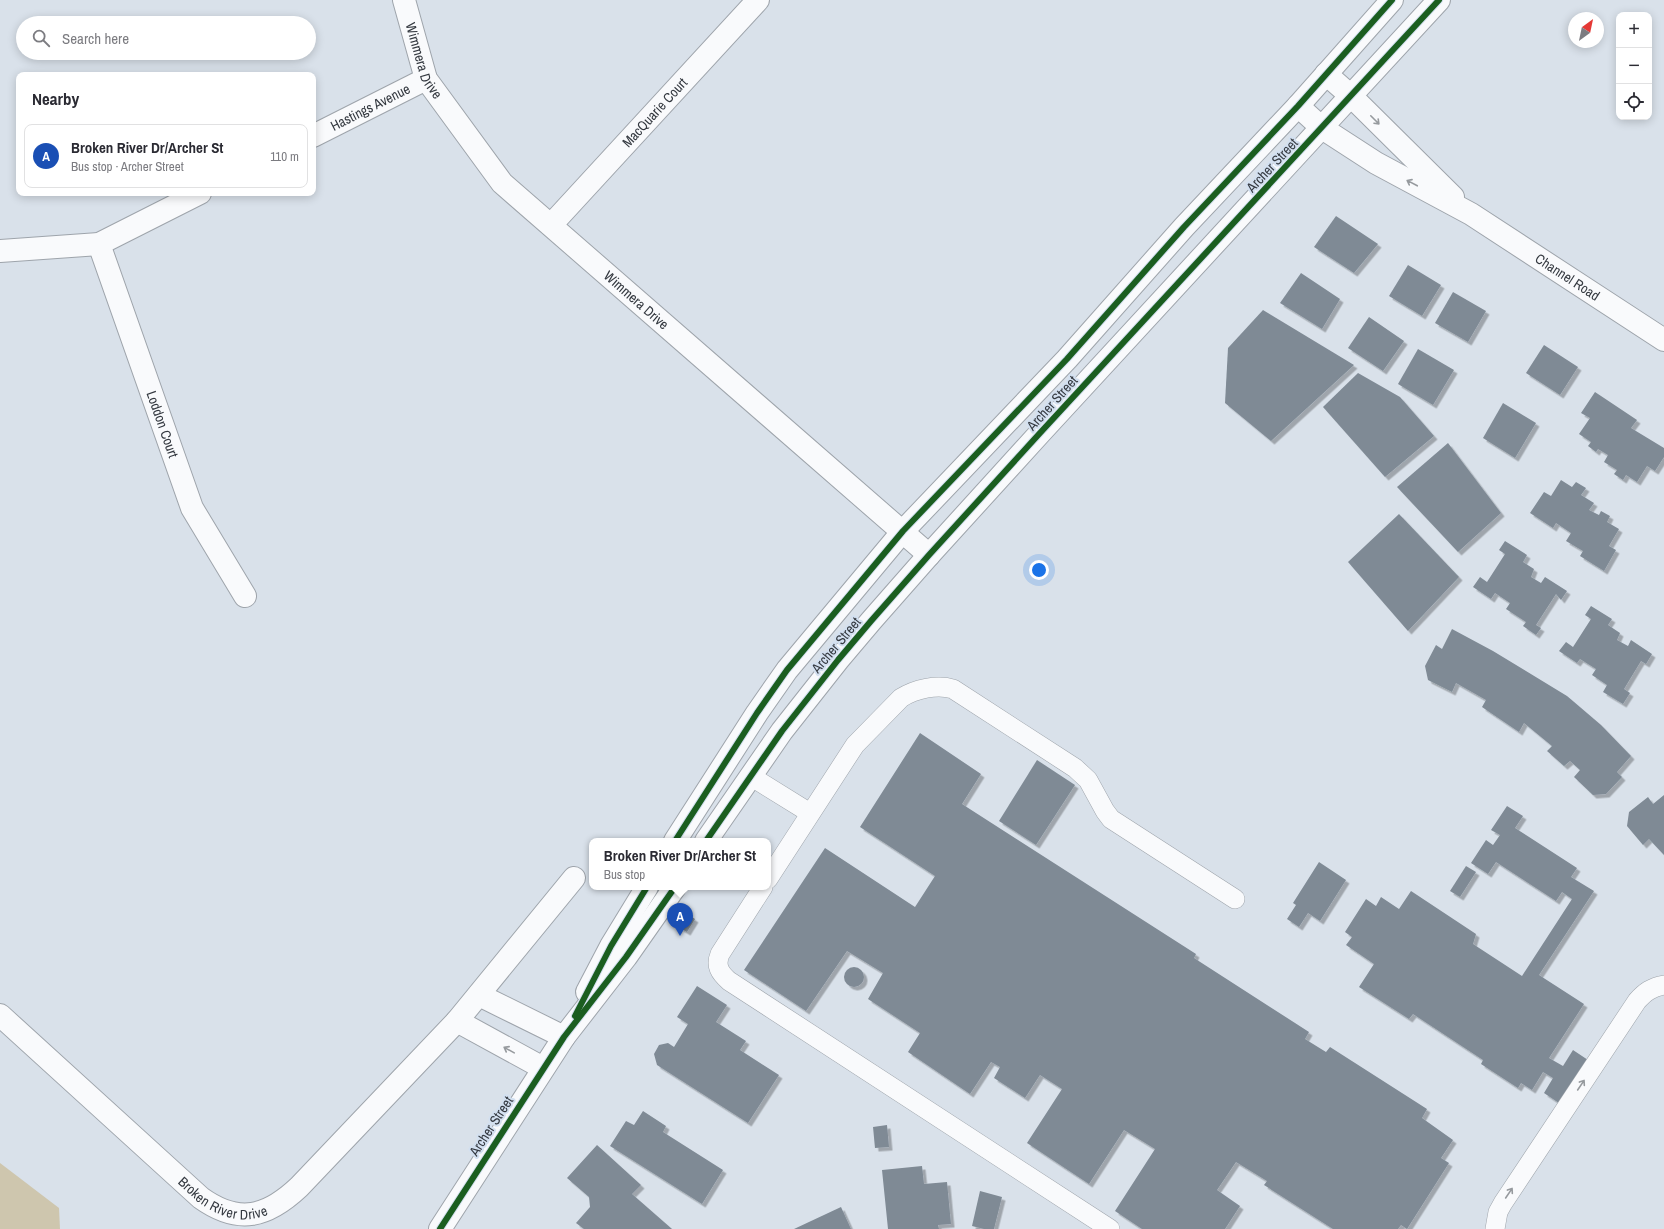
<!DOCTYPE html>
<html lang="en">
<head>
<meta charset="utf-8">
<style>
	:root { --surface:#fff; --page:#f7f7f7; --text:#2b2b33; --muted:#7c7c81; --line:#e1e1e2; --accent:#0b8043 }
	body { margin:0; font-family:"Archivo Narrow",sans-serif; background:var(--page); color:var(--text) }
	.controls { position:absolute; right:12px; top:12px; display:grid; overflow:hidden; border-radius:8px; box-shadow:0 2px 10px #0003 }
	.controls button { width:36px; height:36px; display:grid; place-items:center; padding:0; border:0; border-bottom:1px solid var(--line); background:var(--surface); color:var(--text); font:20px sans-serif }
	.compass { position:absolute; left:1568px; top:12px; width:36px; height:36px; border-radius:50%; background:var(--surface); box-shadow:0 2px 10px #0003; rotate:33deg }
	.you { position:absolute; left:1039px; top:570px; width:14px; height:14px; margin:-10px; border:3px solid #fff; border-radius:50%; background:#1a73e8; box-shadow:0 0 0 6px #1a73e833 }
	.badge { display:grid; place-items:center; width:26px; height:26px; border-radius:50%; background:var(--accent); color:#fff; font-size:13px; font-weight:700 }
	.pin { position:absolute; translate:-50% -33px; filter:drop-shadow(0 1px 2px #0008) }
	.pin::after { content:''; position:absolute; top:21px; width:14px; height:12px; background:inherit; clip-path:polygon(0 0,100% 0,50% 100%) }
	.popup { position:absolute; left:589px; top:838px; width:182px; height:52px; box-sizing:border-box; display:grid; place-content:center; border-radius:8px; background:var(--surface); filter:drop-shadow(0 1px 3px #0005); font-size:13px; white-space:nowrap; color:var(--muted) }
	.popup b { font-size:15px; color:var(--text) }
	.popup::after { content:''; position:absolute; left:50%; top:100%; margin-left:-8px; border:8px solid transparent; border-top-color:var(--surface) }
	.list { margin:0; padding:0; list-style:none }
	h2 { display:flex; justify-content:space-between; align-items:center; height:52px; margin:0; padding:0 16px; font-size:17px }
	h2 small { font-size:13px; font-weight:400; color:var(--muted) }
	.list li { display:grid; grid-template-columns:26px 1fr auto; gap:12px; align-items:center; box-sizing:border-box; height:64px; margin:0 8px 8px; padding:0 8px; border:1px solid var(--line); border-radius:8px }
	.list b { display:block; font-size:15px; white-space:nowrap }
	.list p { margin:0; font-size:13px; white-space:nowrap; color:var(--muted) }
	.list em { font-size:13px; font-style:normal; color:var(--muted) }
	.icon { flex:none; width:22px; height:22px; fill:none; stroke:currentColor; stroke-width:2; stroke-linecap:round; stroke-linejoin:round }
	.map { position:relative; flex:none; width:1664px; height:1229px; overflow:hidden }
	.search { position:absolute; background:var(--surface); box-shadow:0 2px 10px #0003; left:16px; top:16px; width:300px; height:44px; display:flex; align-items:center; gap:10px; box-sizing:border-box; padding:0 14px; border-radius:22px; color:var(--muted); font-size:15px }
	.panel { position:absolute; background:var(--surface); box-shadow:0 2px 10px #0003; left:16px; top:72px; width:300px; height:124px; border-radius:8px }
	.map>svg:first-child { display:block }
	.green { fill:#cec6ae }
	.building { fill:#7f8a95; filter:url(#shadow) }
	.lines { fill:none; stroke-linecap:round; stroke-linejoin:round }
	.service-casing { stroke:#9ea4ab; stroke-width:20 }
	.minor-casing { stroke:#9ea4ab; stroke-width:24 }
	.tertiary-casing { stroke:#9ea4ab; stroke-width:24 }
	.secondary-casing { stroke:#9ea4ab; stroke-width:24 }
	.service { stroke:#f9fafc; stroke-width:19 }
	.minor { stroke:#f9fafc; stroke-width:22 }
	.tertiary { stroke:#f9fafc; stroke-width:22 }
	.secondary { stroke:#f9fafc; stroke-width:22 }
	.cycleway-casing { stroke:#d3e0f0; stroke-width:8 }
	.cycleway { stroke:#1b5e20; stroke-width:6 }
	.oneway { stroke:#969a9e }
	.labels { text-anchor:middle; stroke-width:4; stroke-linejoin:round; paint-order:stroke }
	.street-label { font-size:14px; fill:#343940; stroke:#d3e0f0 }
</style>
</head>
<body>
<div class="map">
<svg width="1664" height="1229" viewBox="0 0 1664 1229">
	<defs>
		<filter id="shadow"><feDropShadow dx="3.5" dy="3.5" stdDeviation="0" flood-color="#0004"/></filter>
	</defs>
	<rect width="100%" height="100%" fill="#d9e1ea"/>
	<!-- green -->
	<path class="green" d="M0,1163L59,1208L60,1229H0Z"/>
	<!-- building -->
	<g class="building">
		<path d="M1336,216L1378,244L1354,273L1314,247Z"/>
		<path d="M1408,265L1441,285L1422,316L1389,296Z"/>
		<path d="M1301,273L1340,299L1322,329L1280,303Z"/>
		<path d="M1453,292L1486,311L1468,342L1435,323Z"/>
		<path d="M1263,310L1354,365L1271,441L1225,403L1228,348Z"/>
		<path d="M1369,317L1404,341L1383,371L1348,348Z"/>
		<path d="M1544,345L1578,367L1560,395L1526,373Z"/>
		<path d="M1418,349L1454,370L1433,405L1398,384Z"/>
		<path d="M1358,373L1400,397L1434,436L1385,477L1323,407Z"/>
		<path d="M1595,392L1637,420L1631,428L1664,448V457L1655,471L1647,466L1637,482L1626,475L1623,480L1614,474L1617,470L1604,462L1608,455L1598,449L1596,452L1588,446L1591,442L1579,434L1590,418L1581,413Z"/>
		<path d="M1503,403L1536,423L1515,458L1483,438Z"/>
		<path d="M1448,443L1501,513L1458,552L1397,487Z"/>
		<path d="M1561,480L1572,487L1576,482L1586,488L1581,495L1594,503L1589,510L1599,515L1601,511L1610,516L1607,522L1619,529L1609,546L1616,550L1604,571L1580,556L1583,551L1566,541L1571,533L1556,523L1553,528L1530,513L1544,492L1551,496Z"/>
		<path d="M1399,514L1459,577L1408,631L1348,562Z"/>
		<path d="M1505,541L1527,555L1523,562L1534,569L1531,577L1541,583L1545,577L1567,591L1561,600L1556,594L1536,625L1541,628L1536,635L1523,626L1526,622L1506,609L1510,603L1495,593L1491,599L1473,587L1480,577L1487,582L1505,554L1499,550Z"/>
		<path d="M1591,606L1612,619L1608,625L1620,633L1617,640L1628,646L1631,640L1652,654L1646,664L1641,661L1624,689L1630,693L1623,704L1603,692L1607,685L1592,675L1596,669L1580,659L1577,663L1559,651L1566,642L1573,647L1591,619L1585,615Z"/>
		<path d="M1452,629L1493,651L1567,696L1601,725L1631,756L1617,772L1622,777L1606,794L1593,795L1574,777L1580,770L1570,761L1564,766L1547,751L1552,746L1524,723L1519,732L1482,707L1486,700L1456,683L1452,692L1428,680L1425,666L1436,645L1442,649Z"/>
		<path d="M920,733L981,774L962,804L1196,954L1194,958L1309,1032L1305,1039L1326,1052L1330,1047L1427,1109L1422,1118L1453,1140L1441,1158L1449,1163L1407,1229L1401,1225L1398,1229H1333L1264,1185L1267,1181L1236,1162L1217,1190L1240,1206L1225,1229H1142L1115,1211L1155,1149L1124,1130L1089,1184L1027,1143L1062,1089L1040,1075L1025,1098L994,1078L1000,1067L991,1062L970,1094L908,1052L920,1033L868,999L883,973L847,951L806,1011L744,970L825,848L915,907L935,876L860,827Z"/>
		<path d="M1037,760L1075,785L1036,845L999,821Z"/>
		<path d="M1664,795V855L1649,839L1643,845L1627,826L1629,812L1648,797L1653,804Z"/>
		<path d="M1507,806L1523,816L1515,828L1577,868L1571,877L1594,891L1539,975L1584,1004L1549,1058L1563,1066L1573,1050L1591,1062L1562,1105L1544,1093L1553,1078L1543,1072L1532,1090L1521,1083L1518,1088L1481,1064L1483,1060L1413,1014L1409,1019L1359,987L1374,964L1346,945L1352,937L1345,932L1366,899L1376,906L1381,897L1399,909L1411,891L1476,934L1473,944L1522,976L1572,899L1562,892L1556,901L1496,862L1488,874L1471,863L1486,840L1493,845L1500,835L1491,830Z"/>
		<path d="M1319,862L1346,880L1320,921L1308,913L1299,927L1287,919L1296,905L1293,903Z"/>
		<path d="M1466,866L1476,872L1460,897L1450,891Z"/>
		<path d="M689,915L695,919L687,932L680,928Z"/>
		<circle cx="854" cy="977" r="10"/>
		<path d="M697,986L727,1005L716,1022L746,1041L740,1050L779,1075L748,1123L657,1065L654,1054L659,1045L668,1043L674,1047L688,1024L677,1017Z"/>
		<path d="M643,1111L666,1126L663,1132L723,1170L702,1204L610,1146L626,1121L634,1125Z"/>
		<path d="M887,1125L889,1147L875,1148L873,1127Z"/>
		<path d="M597,1145L641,1185L632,1194L672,1229H584L576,1223L590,1207L589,1197L567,1178Z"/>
		<path d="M922,1166L924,1184L947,1182L951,1224L938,1225L939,1229H888L882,1170Z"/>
		<path d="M980,1191L1002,1197L994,1229H984L972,1226Z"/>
		<path d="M841,1207L851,1229H794Z"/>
	</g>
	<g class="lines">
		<defs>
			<g id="service">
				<path d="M752,777L810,813"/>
				<path d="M768,879L855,745L901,698C915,689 937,684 953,689L1075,768L1088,780L1105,811L1111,819L1235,899"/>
				<path d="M763,887L720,954C715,966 720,973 729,981L1110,1229"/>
				<path d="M1495,1229L1498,1212L1503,1203L1637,1001C1645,992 1652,987 1664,985"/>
			</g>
			<g id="minor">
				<path id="s1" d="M404,0L426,79L502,183L929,555"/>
				<path id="s2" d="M313,136L426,79"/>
				<path id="s3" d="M551,225L758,0"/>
				<path id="s4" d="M99,244L192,508L245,596"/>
				<path d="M0,251L99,244L200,193"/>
				<path d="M479,995L564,1037"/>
				<path id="s5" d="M0,1015L201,1198C239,1225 267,1217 299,1187L457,1021L574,878"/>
				<path d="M457,1021L543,1068"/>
			</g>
			<g id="tertiary">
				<path d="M1326,74L1351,96L1453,197"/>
				<path id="s6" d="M1298,106L1322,128L1376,163L1471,214L1664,340"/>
			</g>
			<g id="secondary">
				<path d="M675,841L757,713L787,670L903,531L1067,359L1184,227L1298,106L1392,0"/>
				<path d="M706,841L782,731L838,660L871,621L929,555L1040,433L1439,0"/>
				<path d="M587,992L611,946L647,887"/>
				<path d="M440,1229L564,1037L626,957L675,887"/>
			</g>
		</defs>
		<!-- service casing -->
		<use href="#service" class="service-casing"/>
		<!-- minor casing -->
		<use href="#minor" class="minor-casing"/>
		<!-- tertiary casing -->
		<use href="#tertiary" class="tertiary-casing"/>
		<!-- secondary casing -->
		<use href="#secondary" class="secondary-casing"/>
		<!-- service -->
		<use href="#service" class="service"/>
		<!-- minor -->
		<use href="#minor" class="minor"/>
		<!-- tertiary -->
		<use href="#tertiary" class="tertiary"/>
		<!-- secondary -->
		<use href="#secondary" class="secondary"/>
		<defs>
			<g id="cycleway">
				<path d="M675,841L757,713L787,670L903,531L1067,359L1184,227L1298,106L1392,0"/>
				<path d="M706,841L782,731L838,660L871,621L929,555L1040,433L1439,0"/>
				<path d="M575,1016L611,946L647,887"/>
				<path d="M440,1229L564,1037L626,957L675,887"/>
			</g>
		</defs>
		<!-- cycleway casing -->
		<use href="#cycleway" class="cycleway-casing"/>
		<!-- cycleway -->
		<use href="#cycleway" class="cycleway"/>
	</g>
	<!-- one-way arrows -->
	<defs><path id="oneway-shaft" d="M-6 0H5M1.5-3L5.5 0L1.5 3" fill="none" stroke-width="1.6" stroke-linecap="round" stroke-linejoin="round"/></defs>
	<g class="oneway">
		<use href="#oneway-shaft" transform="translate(1375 120) rotate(45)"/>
		<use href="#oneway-shaft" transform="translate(1412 183) rotate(-152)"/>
		<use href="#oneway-shaft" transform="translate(509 1050) rotate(-151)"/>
		<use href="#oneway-shaft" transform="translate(1581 1085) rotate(-56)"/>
		<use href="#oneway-shaft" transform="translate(1509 1193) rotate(-56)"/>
	</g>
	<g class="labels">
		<!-- street labels -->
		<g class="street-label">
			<text dy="5" stroke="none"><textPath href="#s1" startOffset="64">Wimmera Drive</textPath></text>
			<text dy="5" stroke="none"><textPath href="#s2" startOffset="64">Hastings Avenue</textPath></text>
			<text dy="5" stroke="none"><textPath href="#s3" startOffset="153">MacQuarie Court</textPath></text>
			<text transform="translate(1272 165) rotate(-47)" y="5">Archer Street</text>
			<text dy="5" stroke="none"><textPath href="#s6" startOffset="320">Channel Road</textPath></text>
			<text dy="5" stroke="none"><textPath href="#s1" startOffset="389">Wimmera Drive</textPath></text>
			<text transform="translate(1052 403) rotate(-48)" y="5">Archer Street</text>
			<text dy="5" stroke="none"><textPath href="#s4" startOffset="191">Loddon Court</textPath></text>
			<text transform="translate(836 645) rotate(-50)" y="5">Archer Street</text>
			<text transform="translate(491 1126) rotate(-57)" y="5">Archer Street</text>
			<text dy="5" stroke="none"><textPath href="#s5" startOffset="293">Broken River Drive</textPath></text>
		</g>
	</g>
</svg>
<div class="controls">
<button>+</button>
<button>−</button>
<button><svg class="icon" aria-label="locate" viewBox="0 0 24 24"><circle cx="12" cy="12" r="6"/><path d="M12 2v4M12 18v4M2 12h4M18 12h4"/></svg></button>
</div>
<svg class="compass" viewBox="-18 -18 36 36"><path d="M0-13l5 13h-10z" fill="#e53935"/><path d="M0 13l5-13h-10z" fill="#7c7c81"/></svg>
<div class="you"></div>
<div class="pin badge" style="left:680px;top:936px;background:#1a4fb4">A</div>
<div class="popup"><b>Broken River Dr/Archer St</b>Bus stop</div>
<div class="search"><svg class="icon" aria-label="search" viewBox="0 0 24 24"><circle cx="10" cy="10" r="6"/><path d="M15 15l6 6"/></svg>Search here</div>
<section class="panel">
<h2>Nearby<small></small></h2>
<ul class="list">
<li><span class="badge" style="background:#1a4fb4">A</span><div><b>Broken River Dr/Archer St</b><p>Bus stop · Archer Street</p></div><em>110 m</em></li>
</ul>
</section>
</div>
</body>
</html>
